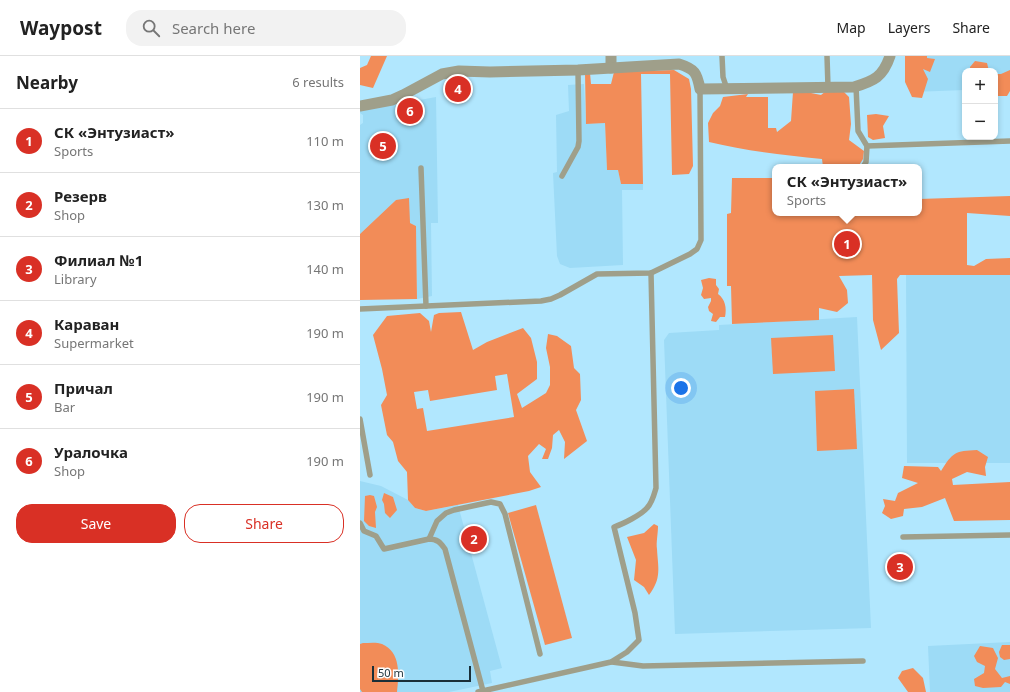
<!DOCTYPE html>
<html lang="en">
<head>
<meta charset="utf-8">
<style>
	:root { --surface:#fff; --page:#f2f2f2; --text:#222; --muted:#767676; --line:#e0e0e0; --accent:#d93025 }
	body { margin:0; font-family:"Noto Sans",sans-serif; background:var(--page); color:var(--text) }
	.controls { position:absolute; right:12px; top:12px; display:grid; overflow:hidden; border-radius:8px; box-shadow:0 2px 6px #0003 }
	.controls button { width:36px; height:36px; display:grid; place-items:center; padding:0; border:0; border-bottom:1px solid var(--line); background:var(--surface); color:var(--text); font:20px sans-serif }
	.scale { position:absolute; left:12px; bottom:10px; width:99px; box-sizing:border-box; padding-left:4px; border:2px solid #1a2f38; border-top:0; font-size:11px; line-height:14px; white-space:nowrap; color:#1a2f38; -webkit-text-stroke:3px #fefefe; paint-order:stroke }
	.you { position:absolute; left:321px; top:332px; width:14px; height:14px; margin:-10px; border:3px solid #fff; border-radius:50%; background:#1a73e8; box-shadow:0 0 0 6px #1a73e833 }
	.badge { display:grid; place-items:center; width:26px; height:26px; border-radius:50%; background:var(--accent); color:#fff; font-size:13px; font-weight:700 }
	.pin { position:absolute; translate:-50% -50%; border:2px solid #fff; box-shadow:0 1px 4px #0006 }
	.popup { position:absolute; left:412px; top:108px; width:150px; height:52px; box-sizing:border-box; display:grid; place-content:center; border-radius:8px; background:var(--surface); filter:drop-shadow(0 1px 3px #0005); font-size:13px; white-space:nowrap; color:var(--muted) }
	.popup b { font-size:15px; color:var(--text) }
	.popup::after { content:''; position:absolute; left:50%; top:100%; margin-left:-8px; border:8px solid transparent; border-top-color:var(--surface) }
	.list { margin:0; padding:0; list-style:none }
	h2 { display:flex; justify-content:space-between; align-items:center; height:52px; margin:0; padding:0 16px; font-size:17px }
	h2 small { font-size:13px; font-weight:400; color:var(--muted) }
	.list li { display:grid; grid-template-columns:26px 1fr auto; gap:12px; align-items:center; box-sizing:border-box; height:64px; padding:0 16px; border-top:1px solid var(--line) }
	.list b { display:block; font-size:15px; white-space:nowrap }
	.list p { margin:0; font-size:13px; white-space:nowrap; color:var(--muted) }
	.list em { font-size:13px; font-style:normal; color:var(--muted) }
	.actions { display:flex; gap:8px; padding:12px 16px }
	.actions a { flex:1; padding:9px 0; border:1px solid var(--accent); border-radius:16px; text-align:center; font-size:14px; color:var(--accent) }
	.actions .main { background:var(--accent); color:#fff }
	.icon { flex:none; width:22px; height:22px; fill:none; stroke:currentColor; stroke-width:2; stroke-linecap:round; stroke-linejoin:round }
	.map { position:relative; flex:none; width:650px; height:636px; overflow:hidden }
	header { display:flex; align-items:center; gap:24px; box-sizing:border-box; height:56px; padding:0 20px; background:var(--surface); border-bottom:1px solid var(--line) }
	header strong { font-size:19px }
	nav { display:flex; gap:22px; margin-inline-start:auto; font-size:14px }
	.search { width:280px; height:36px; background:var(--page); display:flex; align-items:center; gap:10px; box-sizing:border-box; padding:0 14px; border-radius:16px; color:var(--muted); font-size:15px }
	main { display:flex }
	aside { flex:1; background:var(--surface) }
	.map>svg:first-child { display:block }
	.built { fill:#9ddbf6 }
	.green { fill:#f28c58; fill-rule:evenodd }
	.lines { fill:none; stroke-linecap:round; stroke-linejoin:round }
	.service { stroke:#9f9f8a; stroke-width:5.5 }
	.minor { stroke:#9f9f8a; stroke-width:11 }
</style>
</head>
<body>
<header>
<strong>Waypost</strong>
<div class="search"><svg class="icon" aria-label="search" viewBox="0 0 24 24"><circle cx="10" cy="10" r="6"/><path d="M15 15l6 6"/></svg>Search here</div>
<nav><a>Map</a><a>Layers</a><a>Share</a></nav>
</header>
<main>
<aside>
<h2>Nearby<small>6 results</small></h2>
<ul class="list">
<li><span class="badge">1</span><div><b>СК «Энтузиаст»</b><p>Sports</p></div><em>110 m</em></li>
<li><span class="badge">2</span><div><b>Резерв</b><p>Shop</p></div><em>130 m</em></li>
<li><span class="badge">3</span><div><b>Филиал №1</b><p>Library</p></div><em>140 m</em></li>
<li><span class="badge">4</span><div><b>Караван</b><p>Supermarket</p></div><em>190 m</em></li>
<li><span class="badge">5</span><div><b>Причал</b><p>Bar</p></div><em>190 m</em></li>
<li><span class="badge">6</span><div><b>Уралочка</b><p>Shop</p></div><em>190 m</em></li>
</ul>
<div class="actions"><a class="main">Save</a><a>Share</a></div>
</aside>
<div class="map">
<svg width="650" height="636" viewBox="0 0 650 636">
	<rect width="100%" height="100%" fill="#b1e7fe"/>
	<!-- built -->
	<g class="built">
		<path d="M551,0H650V33L635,34V15H605V34L552,36Z"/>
		<path d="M224,28L226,68L245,67L247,114H258L261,128H283V134H262L263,209L210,212L200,208L197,200L193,117L197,116L196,59L209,55L208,29Z"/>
		<path d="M76,41L78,167H71L72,240L57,243L56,170L50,167L36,144L0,178V69L3,67V59L0,57V55Z"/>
		<path d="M546,219H650V407H547Z"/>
		<path d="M497,261L511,572L315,578L304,284L309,277L359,274V269Z"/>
		<path d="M0,425L21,430L48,444L55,452L66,455L98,449L142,612L130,615L132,627L89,636H0Z"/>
		<path d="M650,586V636H570L568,590Z"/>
	</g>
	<!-- green -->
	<g class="green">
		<path d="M11,0H27L13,32L0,29V12L7,9Z"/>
		<path d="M545,0H567V2L575,3L570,16L563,13L568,23L562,42L552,41L545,26Z"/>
		<path d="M615,5L627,7L629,15H610V11Z"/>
		<path d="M314,14L329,23L331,33L333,110L329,118L312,119L310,18H281L283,128H261L258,114H247L245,67L226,68L225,17H230L231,28H251L254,16Z"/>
		<path d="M650,14V35L647,40H635V18H641Z"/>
		<path d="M482,34L489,41L491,68L489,84L504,95L503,103L498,111H463L462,103C424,99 386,95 349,86L348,67L353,57L360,50L363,41L388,38L386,41H408V72H416L417,76L431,65L433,36H446L461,39L466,35Z"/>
		<path d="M516,58L529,60L523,70L525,82L513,84L508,81L507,59Z"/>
		<path d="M372,122H415V157H559V143L650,140V160L607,157V209L614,210L626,203L650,202V219H540L537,223L539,277L521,294L513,264L512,219L479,220L487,234L488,247L477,256L459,252V264L372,268L371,230H367V158L371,157Z"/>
		<path d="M49,142L50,167L56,170L57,243L0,244V178L36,144Z"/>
		<path d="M349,222L356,223V229L359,233L358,238C365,243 367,252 365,261H360L356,266L351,265L353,258L349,255L348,251L351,245V242L344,243L341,239L343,232L341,224Z"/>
		<path d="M101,256L113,294L127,286L163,272L171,282L177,306V323L157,338L162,352L186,337L190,329V311L186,292L188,278L197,280L211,290L214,312L220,318L221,344L216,354L227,385L204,403L205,386L199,374L193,379L192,392L188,403H182L186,393L179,388L168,400L170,416L181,431L169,435L66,455L55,452L48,444L47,416L38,405L33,386L27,379L21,349L27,339L22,313L13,279L27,260L60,257L69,265L71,276L74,259L79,257ZM147,318L154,361L67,375L63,352L57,353L54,336L68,334L70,345L137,334L135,320Z"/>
		<path d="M473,279L475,315L413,318L411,282Z"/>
		<path d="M494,333L497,393L457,395L455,335Z"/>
		<path d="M617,394L628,401L625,411L626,420L607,416L592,423L593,429L650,426V464L594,465L585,442L562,451L544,453L543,460L531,463L522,457L525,450L523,443L535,445L538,437L558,427L542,422L544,410L578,411L581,415C593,396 595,395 617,394Z"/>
		<path d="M24,437L33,441L37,454L30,462L25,457L24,448L22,444Z"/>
		<path d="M10,439L14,440L17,451L15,456L16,472L9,470L4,465L5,440Z"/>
		<path d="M176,449L212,582L185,589L148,457Z"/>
		<path d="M294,468L298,470C298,478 296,486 297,493C298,512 302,522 289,539L284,531L274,524L276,504L267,481L284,477Z"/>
		<path d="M3,587C9,587 17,586 22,588C41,596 39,619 37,636H2L0,633V588Z"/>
		<path d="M642,589H650V603L644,604L640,601L639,596Z"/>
		<path d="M620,590L633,592L638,602L635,613L642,622L650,620V628L645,626L641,631L623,632L615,630L614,623L624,617L625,610L617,606L614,600Z"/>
		<path d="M553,612L563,622L566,636H548L538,622L542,615Z"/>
	</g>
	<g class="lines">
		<!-- service -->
		<g class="service">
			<path d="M362,0L363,21L367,33"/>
			<path d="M467,0L468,31"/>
			<path d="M496,30L498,75L507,90L506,106L503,111"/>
			<path d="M507,90L650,85"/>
			<path d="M61,112L66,250"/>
			<path d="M202,120L218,91L219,85L218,14"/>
			<path d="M0,253L181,245L191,243L200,239L237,218L291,217L330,198L337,193L341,184L340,33"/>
			<path d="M0,363L10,419"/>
			<path d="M0,467L4,475L16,480L24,493L69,483C77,483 80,486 85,493L123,635"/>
			<path d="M543,481L650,479"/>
			<path d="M69,483L77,465L86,457L94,454L131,446L140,448L145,458L180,598"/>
			<path d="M252,606L283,610L503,605"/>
			<path d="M118,636L251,606L267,596L279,584L275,557L254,471C263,468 281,459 287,452C292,447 294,439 296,432L291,217"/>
		</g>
		<!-- minor -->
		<g class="minor">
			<path d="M251,0V12"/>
			<path d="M0,50L32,44L43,39L82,18L99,15L130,16L218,14L319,8C335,13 337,17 340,33L494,31C514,25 523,21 530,0"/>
		</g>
	</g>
</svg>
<div class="controls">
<button>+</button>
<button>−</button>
</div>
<div class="scale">50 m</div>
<div class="you"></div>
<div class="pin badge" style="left:487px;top:188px">1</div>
<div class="popup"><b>СК «Энтузиаст»</b>Sports</div>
<div class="pin badge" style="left:114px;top:483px">2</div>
<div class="pin badge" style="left:540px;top:511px">3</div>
<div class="pin badge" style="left:98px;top:33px">4</div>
<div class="pin badge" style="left:23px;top:90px">5</div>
<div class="pin badge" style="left:50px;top:55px">6</div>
</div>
</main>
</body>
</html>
